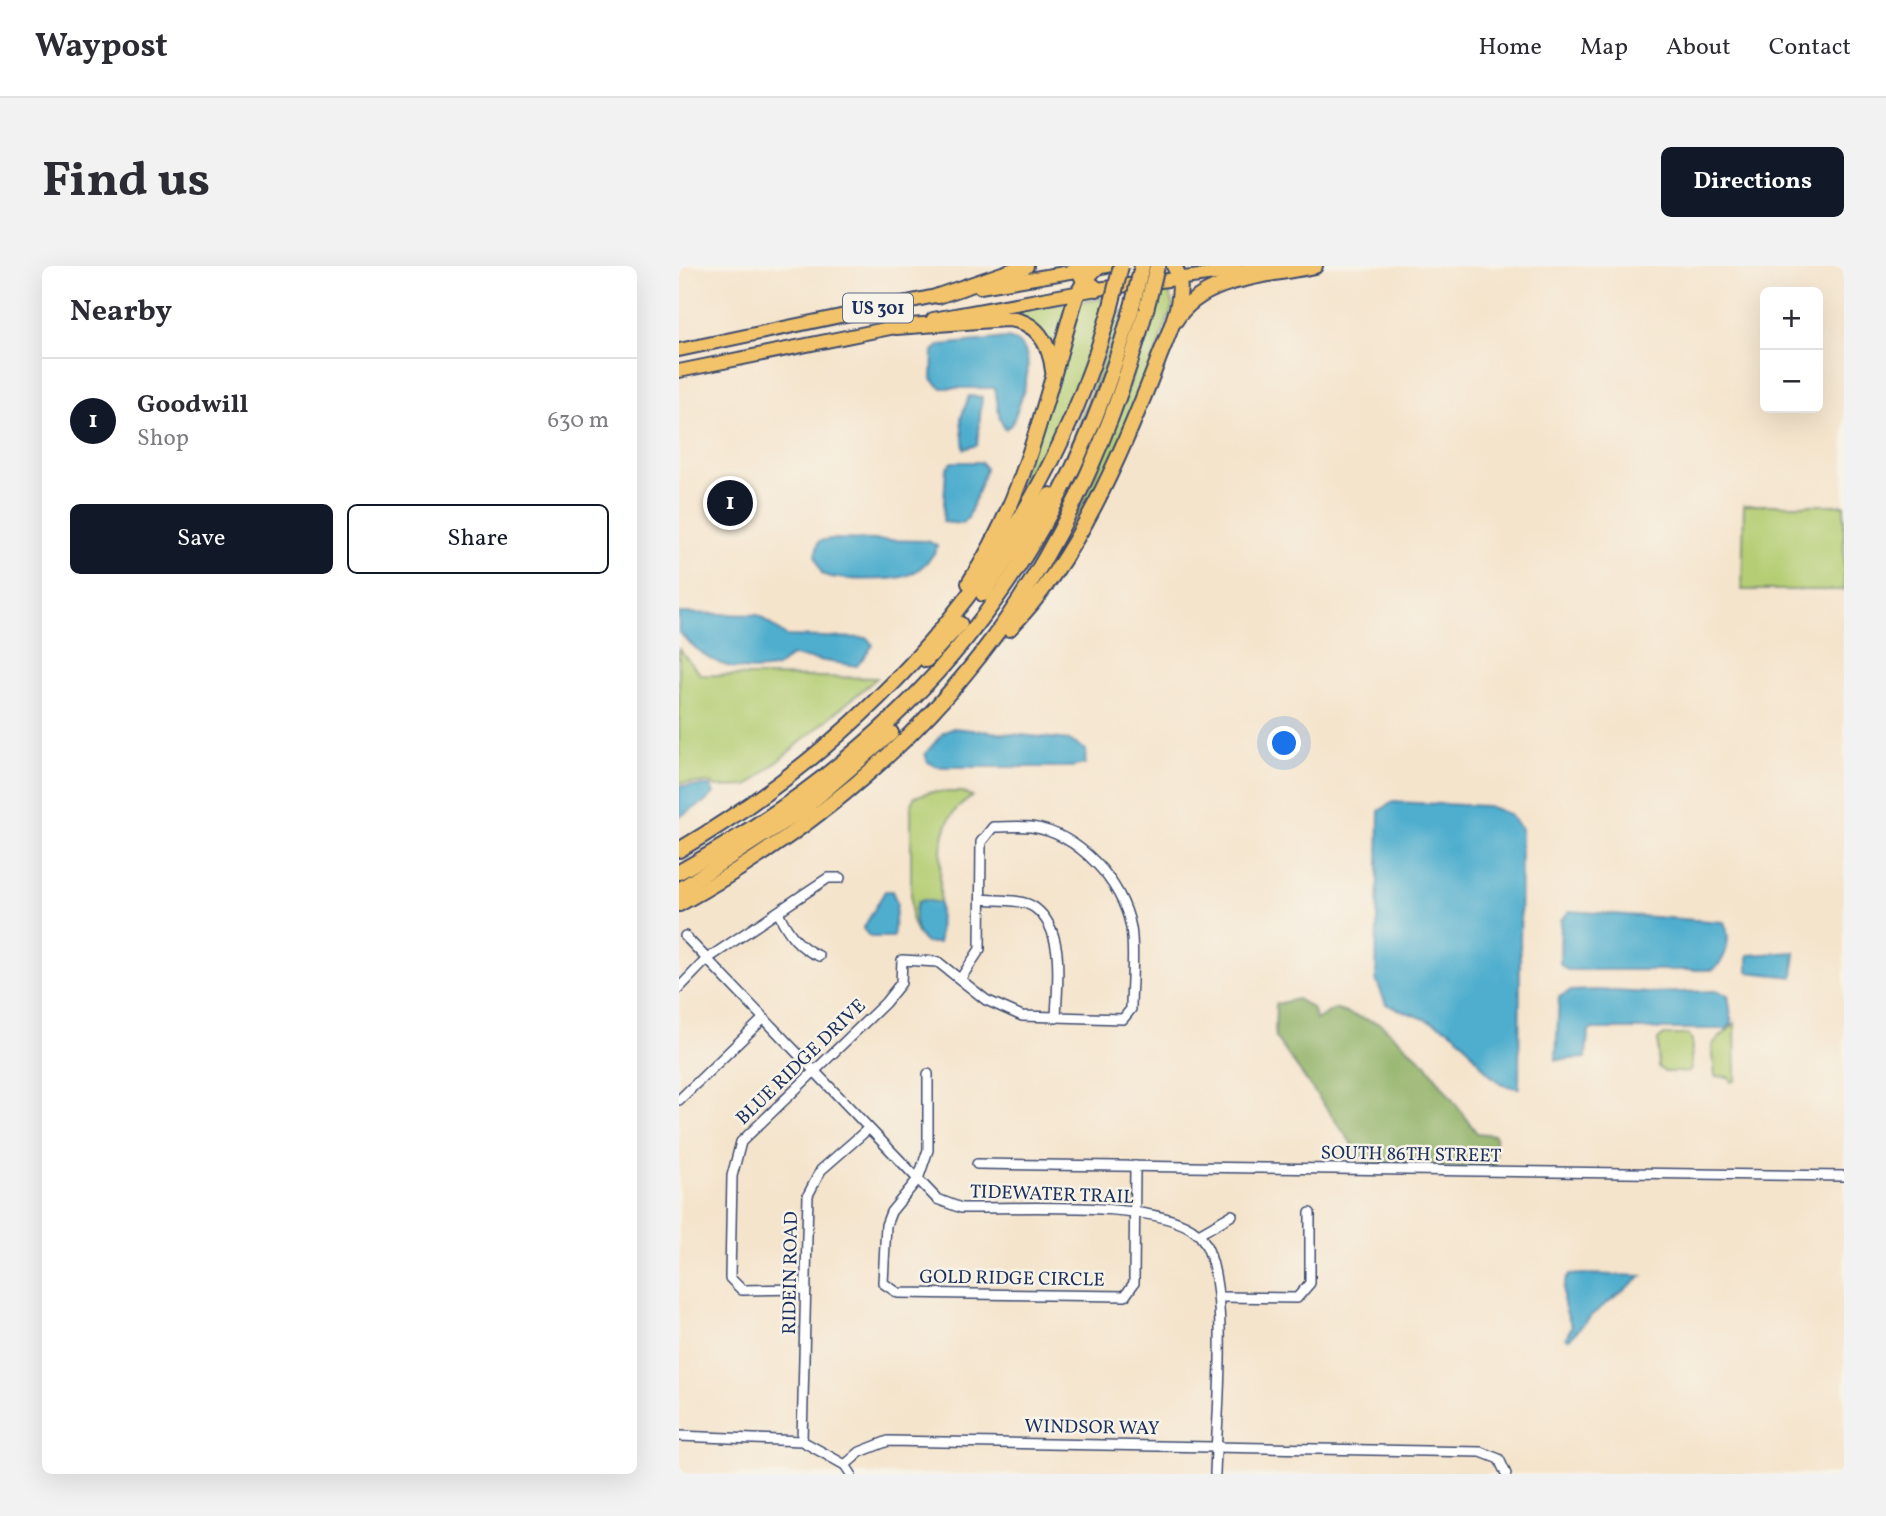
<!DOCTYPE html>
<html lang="en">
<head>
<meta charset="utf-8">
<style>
	:root { --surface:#fff; --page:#f2f2f3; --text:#2b2b33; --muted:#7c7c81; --line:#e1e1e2; --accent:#111827 }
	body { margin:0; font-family:Vollkorn,serif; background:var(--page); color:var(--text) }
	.controls { position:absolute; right:21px; top:21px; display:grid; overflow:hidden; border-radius:10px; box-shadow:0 7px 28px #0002 }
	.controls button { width:63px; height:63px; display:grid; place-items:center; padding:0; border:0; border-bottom:2px solid var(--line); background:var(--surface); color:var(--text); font:35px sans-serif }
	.you { position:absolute; left:606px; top:478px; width:24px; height:24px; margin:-18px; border:5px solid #fff; border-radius:50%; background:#1a73e8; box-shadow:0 0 0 10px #1a73e833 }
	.badge { display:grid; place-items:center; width:46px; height:46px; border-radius:50%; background:var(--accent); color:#fff; font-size:23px; font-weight:700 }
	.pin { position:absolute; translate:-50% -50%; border:4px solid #fff; box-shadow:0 2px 7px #0006 }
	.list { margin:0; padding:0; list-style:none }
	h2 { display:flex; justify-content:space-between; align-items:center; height:91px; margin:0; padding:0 28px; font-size:30px }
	h2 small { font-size:23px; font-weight:400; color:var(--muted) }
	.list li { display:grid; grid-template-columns:46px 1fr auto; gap:21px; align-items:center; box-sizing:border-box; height:126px; padding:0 28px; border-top:2px solid var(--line) }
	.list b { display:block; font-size:26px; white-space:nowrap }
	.list p { margin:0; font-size:23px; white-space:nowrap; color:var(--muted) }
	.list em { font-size:23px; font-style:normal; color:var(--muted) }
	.actions { display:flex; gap:14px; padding:21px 28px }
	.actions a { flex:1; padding:16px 0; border:2px solid var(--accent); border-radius:10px; text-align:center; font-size:24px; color:var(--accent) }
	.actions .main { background:var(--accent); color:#fff }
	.map { position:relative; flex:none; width:1165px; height:1208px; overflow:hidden; border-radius:10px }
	header { display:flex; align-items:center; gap:42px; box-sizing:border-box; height:98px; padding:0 35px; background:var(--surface); border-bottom:2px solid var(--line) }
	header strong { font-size:33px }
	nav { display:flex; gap:38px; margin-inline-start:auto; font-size:24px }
	.intro { display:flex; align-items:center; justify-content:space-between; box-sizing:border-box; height:168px; padding:0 42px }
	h1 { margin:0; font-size:49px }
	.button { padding:18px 32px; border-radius:10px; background:var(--accent); color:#fff; font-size:24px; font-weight:700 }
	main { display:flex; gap:42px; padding:0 42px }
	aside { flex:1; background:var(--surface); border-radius:10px; box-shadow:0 7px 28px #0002 }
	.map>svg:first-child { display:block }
	.green { fill:#b5ce74; stroke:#687e69; stroke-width:2 }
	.forest { fill:#90b166; stroke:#567062; stroke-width:2 }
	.water { fill:#4faece; stroke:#356e96; stroke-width:2 }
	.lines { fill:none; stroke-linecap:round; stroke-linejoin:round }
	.minor-casing { stroke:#3c4a6e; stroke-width:12 }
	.major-casing { stroke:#3c4a6e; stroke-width:16 }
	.highway-casing { stroke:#3c4a6e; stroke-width:18 }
	.minor { stroke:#fff; stroke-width:9 }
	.major { stroke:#f2c36a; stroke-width:12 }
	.highway { stroke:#f2c36a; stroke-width:14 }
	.highway-bridge-casing { stroke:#3c4a6e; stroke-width:18; stroke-linecap:butt }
	.highway-bridge { stroke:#f2c36a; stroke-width:14 }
	.labels { text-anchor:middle; stroke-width:5; stroke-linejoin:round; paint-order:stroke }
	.shield { fill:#f7f3e8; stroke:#5d6a87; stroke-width:2 }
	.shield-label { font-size:18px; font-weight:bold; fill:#1b2f5e }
	.street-label { font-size:19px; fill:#1b2f5e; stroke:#f7f3e8 }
</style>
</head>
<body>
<header>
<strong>Waypost</strong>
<nav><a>Home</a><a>Map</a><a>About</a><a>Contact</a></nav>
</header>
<div class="intro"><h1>Find us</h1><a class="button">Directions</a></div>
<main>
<aside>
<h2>Nearby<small></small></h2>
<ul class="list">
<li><span class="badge">1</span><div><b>Goodwill</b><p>Shop</p></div><em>630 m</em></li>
</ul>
<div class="actions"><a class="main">Save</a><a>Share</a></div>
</aside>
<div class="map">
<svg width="1165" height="1208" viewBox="0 0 1165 1208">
	<rect width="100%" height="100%" fill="#f7f3e8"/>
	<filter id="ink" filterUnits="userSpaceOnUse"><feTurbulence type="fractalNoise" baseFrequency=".0143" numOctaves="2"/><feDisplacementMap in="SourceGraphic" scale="14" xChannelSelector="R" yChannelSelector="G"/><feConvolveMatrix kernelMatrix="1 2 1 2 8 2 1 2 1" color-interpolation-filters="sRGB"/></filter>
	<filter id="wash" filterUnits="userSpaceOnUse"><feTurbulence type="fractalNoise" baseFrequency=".00686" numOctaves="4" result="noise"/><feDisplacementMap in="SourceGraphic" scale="28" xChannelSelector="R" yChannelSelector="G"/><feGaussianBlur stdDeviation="1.57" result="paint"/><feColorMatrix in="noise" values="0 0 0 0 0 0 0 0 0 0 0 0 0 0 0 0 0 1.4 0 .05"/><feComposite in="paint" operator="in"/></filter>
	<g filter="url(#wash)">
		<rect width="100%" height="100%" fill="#f5e4cc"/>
		<!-- green -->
		<g class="green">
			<path d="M489,22L494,39L448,165L406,250L372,300C420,211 453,120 480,23Z"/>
			<path d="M428,32L392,138L337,249L329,252L399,36Z"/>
			<path d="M389,36L374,86L328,47Z"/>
			<path d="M445,45L431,92L390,185L426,89L436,46Z"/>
			<path d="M1065,239H1165V324H1063Z"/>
			<path d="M0,383L22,409L198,412L69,520L37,521L32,517H0Z"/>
			<path d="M251,526H283L293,530C288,535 281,539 276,545C257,567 262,609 261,637L245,634L236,643L238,668L232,652V541L235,531Z"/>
			<path d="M1056,757L1057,814L1052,816L1050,811L1036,810L1033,779Z"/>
			<path d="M985,769H1009L1013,774L1012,803L1009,806H986L979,801V774Z"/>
		</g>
		<!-- forest -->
		<path class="forest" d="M618,733L633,742L637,754L655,743L702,758L747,798L798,867L816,869L817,902L689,900L596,771L597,738Z"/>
		<!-- water -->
		<g class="water">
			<path d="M327,72C367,78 341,136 333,158L326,163L321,153L316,122H262L253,113L254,85L261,79Z"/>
			<path d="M290,130L303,131L298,179L285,183L282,152Z"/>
			<path d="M273,196H302L307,203L289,252L283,258L264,256L267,202Z"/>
			<path d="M151,273L249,275L258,280C255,292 239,306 227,310C210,315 158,315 143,308L136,289L140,275Z"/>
			<path d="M0,347L79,349L107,370L188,372L194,379L178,400L113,390C106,393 101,401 95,402C54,409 27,396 0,366Z"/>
			<path d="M274,462L390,474L407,484L406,498L392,501H259L249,496L246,488L264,467Z"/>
			<path d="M0,520H31L35,527L27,535L0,551Z"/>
			<path d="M714,536L809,540L830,548L842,563L840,822C806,822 795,778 769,763C750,753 727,747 707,738L697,713L700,545Z"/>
			<path d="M206,625H213L218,637L214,671H191L184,663Z"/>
			<path d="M245,634L261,637L260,677H247C235,668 233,649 239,636Z"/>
			<path d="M891,645L1045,656C1053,673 1048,693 1034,704H888L881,698L882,654Z"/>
			<path d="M1116,686L1114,711L1069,706V689Z"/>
			<path d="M917,724L970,727L1036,725L1049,729L1053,757L1048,763H913L909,767L907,792L877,794L880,731L891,725Z"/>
			<path d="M906,1008L963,1010L915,1047L890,1073L887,1071L893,1060C886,1045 878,1025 890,1009Z"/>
		</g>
	</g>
	<g filter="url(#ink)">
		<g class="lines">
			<defs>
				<g id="minor">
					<path d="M302,633C317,635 343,632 356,642C387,665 378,718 377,752"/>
					<path d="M100,648C109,667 120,682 140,690"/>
					<path d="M6,670L258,933L282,942C336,943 480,933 518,967C555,999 537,1158 536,1208"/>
					<path d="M0,722L28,693L149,612H161"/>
					<path d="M249,808V884L239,913L212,946L207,959L204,1017L219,1027L446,1030L455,1017L456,900"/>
					<path d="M0,834L84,753"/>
					<path d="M298,898L1165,910"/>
					<path d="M520,968L553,949"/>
					<path d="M127,1023L63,1024L51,1012L53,910L62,876L206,737L222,717L223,694L259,696L307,734L343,750L444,753L452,743C452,717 456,688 452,662C444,616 399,567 352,561C340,560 327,561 314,561L302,576L301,683L282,712"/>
					<path d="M541,1031L618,1032L631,1017V947"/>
					<path d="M0,1170L123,1175L166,1199L172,1208"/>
					<path d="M123,1175L129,929L142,904L189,863"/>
					<path d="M166,1199L181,1186L209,1175L802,1186L820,1193L827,1208"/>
				</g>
				<g id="major">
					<path d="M301,21L428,0"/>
					<path d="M254,53L418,23L599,0"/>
					<path d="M0,84L266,28"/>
					<path d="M0,105L226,59"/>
				</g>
				<g id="highway">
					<path d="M398,0L403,11L418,23"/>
					<path d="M259,30L347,0"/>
					<path d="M496,55C524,10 589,10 636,0"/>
					<path d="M217,61L327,53C357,54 371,77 374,105"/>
					<path d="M290,317C347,231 367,129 397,31L406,14L418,1"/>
					<path d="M304,328L371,229"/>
					<path d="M330,363C397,296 444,185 478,97C487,71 512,27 495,0"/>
					<path d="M247,394L281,358"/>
					<path d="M0,584C208,461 365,278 431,44"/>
					<path d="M0,606C233,477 382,300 453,41"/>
					<path d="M0,624L123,544L212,467"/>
					<path d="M0,638C251,500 393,316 468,40"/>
				</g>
			</defs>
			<!-- minor casing -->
			<use href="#minor" class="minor-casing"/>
			<!-- major casing -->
			<use href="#major" class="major-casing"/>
			<!-- highway casing -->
			<use href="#highway" class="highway-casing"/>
			<!-- minor -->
			<use href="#minor" class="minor"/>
			<!-- major -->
			<use href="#major" class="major"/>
			<!-- highway -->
			<use href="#highway" class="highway"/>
			<defs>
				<g id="highway-bridge">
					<path d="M468,40L478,0"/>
					<path d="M453,41L463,0"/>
					<path d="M431,44L442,0"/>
				</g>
			</defs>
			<!-- highway-bridge casing -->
			<use href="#highway-bridge" class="highway-bridge-casing"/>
			<!-- highway-bridge -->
			<use href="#highway-bridge" class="highway-bridge"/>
		</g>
	</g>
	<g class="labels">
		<!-- shield labels -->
		<rect class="shield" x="164" y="27.5" width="70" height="29" rx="5"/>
		<g class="shield-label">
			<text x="199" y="48">US 301</text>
		</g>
		<!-- street labels -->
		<g class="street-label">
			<text transform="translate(121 795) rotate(-44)" y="7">BLUE RIDGE DRIVE</text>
			<text transform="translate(732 887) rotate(1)" y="7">SOUTH 86TH STREET</text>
			<text transform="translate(373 927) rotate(2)" y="7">TIDEWATER TRAIL</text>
			<text transform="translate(110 1007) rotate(-89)" y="7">RIDEIN ROAD</text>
			<text transform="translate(333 1011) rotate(1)" y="7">GOLD RIDGE CIRCLE</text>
			<text transform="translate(413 1160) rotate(1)" y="7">WINDSOR WAY</text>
		</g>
	</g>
</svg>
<div class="controls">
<button>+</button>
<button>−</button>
</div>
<div class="you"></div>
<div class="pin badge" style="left:51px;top:237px">1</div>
</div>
</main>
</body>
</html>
